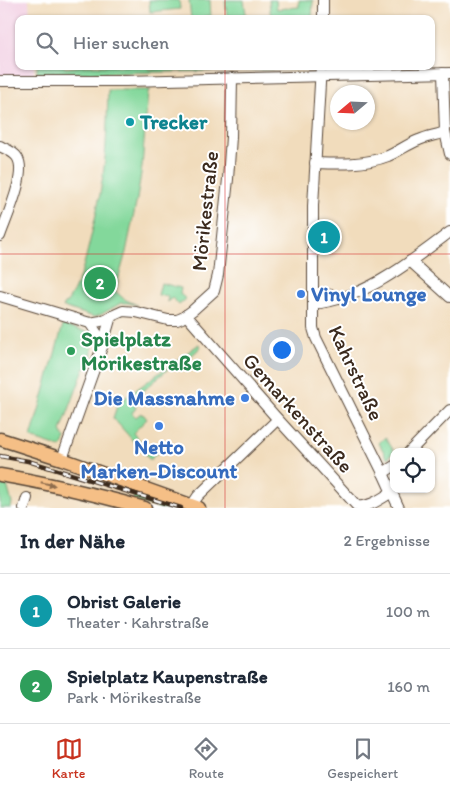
<!DOCTYPE html>
<html lang="de">
<head>
<meta charset="utf-8">
<style>
	:root { --surface:#fff; --page:#f2f2f3; --text:#1f2937; --muted:#747a83; --line:#e0e1e3; --accent:#c8321e }
	body { margin:0; font-family:Itim,sans-serif; background:var(--page); color:var(--text) }
	.controls { position:absolute; right:15px; bottom:15px; display:grid; overflow:hidden; border-radius:10px; box-shadow:0 1px 4px #0004 }
	.controls button { width:45px; height:45px; display:grid; place-items:center; padding:0; border:0; border-bottom:1px solid var(--line); background:var(--surface); color:var(--text); font:25px sans-serif }
	.compass { position:absolute; left:330px; top:85px; width:45px; height:45px; border-radius:50%; background:var(--surface); box-shadow:0 1px 4px #0004; rotate:251deg }
	.you { position:absolute; left:281px; top:349px; width:18px; height:18px; margin:-12px; border:4px solid #fff; border-radius:50%; background:#1a73e8; box-shadow:0 0 0 8px #1a73e833 }
	.badge { display:grid; place-items:center; width:32px; height:32px; border-radius:50%; background:var(--accent); color:#fff; font-size:16px; font-weight:700 }
	.pin { position:absolute; translate:-50% -50%; border:2px solid #fff; box-shadow:0 1px 5px #0006 }
	.list { margin:0; padding:0; list-style:none }
	h2 { display:flex; justify-content:space-between; align-items:center; height:65px; margin:0; padding:0 20px; font-size:21px }
	h2 small { font-size:16px; font-weight:400; color:var(--muted) }
	.list li { display:grid; grid-template-columns:32px 1fr auto; gap:15px; align-items:center; box-sizing:border-box; height:75px; padding:0 20px; border-top:1px solid var(--line) }
	.list b { display:block; font-size:19px; white-space:nowrap }
	.list p { margin:0; font-size:16px; white-space:nowrap; color:var(--muted) }
	.list em { font-size:16px; font-style:normal; color:var(--muted) }
	.icon { flex:none; width:28px; height:28px; fill:none; stroke:currentColor; stroke-width:2; stroke-linecap:round; stroke-linejoin:round }
	.map { position:relative; flex:none; width:450px; height:508px; overflow:hidden }
	.search { position:absolute; background:var(--surface); box-shadow:0 1px 4px #0004; left:15px; right:15px; top:15px; height:55px; display:flex; align-items:center; gap:12px; box-sizing:border-box; padding:0 18px; border-radius:10px; color:var(--muted); font-size:19px }
	.sheet { height:215px; background:var(--surface) }
	nav { display:flex; justify-content:space-around; align-items:center; box-sizing:border-box; height:70px; border-top:1px solid var(--line); background:var(--surface); font-size:14px; color:var(--muted) }
	nav a { display:grid; justify-items:center; gap:2px }
	nav .on { color:var(--accent) }
	.map>svg:first-child { display:block }
	.built { fill:#f2cfe2 }
	.green { fill:#83d89b; stroke:#5f815c }
	.lines { fill:none; stroke-linecap:round; stroke-linejoin:round }
	.minor-casing { stroke:#564536; stroke-width:12 }
	.major-casing { stroke:#564536; stroke-width:15 }
	.minor { stroke:#fff; stroke-width:10 }
	.major { stroke:#f5bf86; stroke-width:12 }
	.rail-casing { stroke:#3b2a1e; stroke-width:4.5 }
	.rail { stroke:#fff; stroke-width:2.5; stroke-dasharray:8; stroke-linecap:butt }
	.oneway { fill:#8f6d4d }
	.grid { fill:none; stroke:#d62828; stroke-width:1; stroke-opacity:0.55 }
	.culture-dot { fill:#0f9aa8; stroke:#fff; stroke-width:2 }
	.shop-dot { fill:#3f7fe0; stroke:#fff; stroke-width:2 }
	.leisure-dot { fill:#2e9e5b; stroke:#fff; stroke-width:2 }
	.labels { text-anchor:middle; stroke-width:4; stroke-linejoin:round; paint-order:stroke }
	.culture-label { font-size:21px; font-weight:bold; fill:#0d838f; stroke:#fff; text-anchor:start }
	.street-label { font-size:21px; fill:#3b2a1e; stroke:#fff }
	.shop-label { font-size:21px; font-weight:bold; fill:#366cbe; stroke:#fff; text-anchor:start }
	.leisure-label { font-size:21px; font-weight:bold; fill:#27864d; stroke:#fff; text-anchor:start }
</style>
</head>
<body>
<div class="map">
<svg width="450" height="508" viewBox="0 0 450 508">
	<rect width="100%" height="100%" fill="#fff"/>
	<filter id="ink" filterUnits="userSpaceOnUse"><feTurbulence type="fractalNoise" baseFrequency=".02" numOctaves="2"/><feDisplacementMap in="SourceGraphic" scale="10" xChannelSelector="R" yChannelSelector="G"/><feConvolveMatrix kernelMatrix="1 2 1 2 8 2 1 2 1" color-interpolation-filters="sRGB"/></filter>
	<filter id="wash" filterUnits="userSpaceOnUse"><feTurbulence type="fractalNoise" baseFrequency=".0096" numOctaves="4" result="noise"/><feDisplacementMap in="SourceGraphic" scale="20" xChannelSelector="R" yChannelSelector="G"/><feGaussianBlur stdDeviation="1.12" result="paint"/><feColorMatrix in="noise" values="0 0 0 0 0 0 0 0 0 0 0 0 0 0 0 0 0 1.4 0 .05"/><feComposite in="paint" operator="in"/></filter>
	<g filter="url(#wash)">
		<rect width="100%" height="100%" fill="#f1dcbc"/>
		<!-- built -->
		<path class="built" d="M0,0H29L30,19H19V66H34V78L0,79Z"/>
		<!-- green -->
		<g class="green">
			<path d="M149,0H179L180,9L150,12Z"/>
			<path d="M189,0H210L211,18H209L208,15L199,19H191Z"/>
			<path d="M225,0H244L246,14L227,16Z"/>
			<path d="M269,0H276L277,9L299,7V0H313L312,19H271Z"/>
			<path d="M37,66H64L65,68L86,66H149L150,70L181,66H306L297,69L117,73H37Z"/>
			<path d="M108,90H151L148,92L142,167L137,199L126,252L115,291L124,299L137,305L128,303H121L102,314L94,317L63,307C80,287 85,261 91,236C96,216 100,196 103,175C107,147 107,119 108,90Z"/>
			<path d="M161,283L181,288L180,294L186,299L179,305L172,298L167,302L168,296L158,295Z"/>
			<path d="M63,325L87,332L91,335L92,349L91,366L84,369L61,431L65,439L61,448L31,438Z"/>
			<path d="M199,344L201,347L181,365L177,361L132,401L136,408L132,413L136,417L141,413L142,415L143,414L147,419L133,433L150,452L153,449L157,453L150,460L113,418L118,403Z"/>
			<path d="M385,437L394,451L389,457L387,458L379,443Z"/>
			<path d="M0,484L7,485L12,503L11,508H0Z"/>
			<path d="M136,490L190,508H160L133,500Z"/>
		</g>
	</g>
	<g filter="url(#ink)">
		<g class="lines">
			<defs>
				<g id="minor">
					<path d="M323,19V0"/>
					<path d="M321,66L313,206V328L316,338L383,473L399,508"/>
					<path d="M443,73L445,132L450,154"/>
					<path d="M0,81H125L450,73"/>
					<path d="M0,146C5,149 13,151 17,157C28,173 6,218 0,236"/>
					<path d="M315,163C340,164 365,165 388,156C399,151 408,144 419,140C428,136 437,135 445,132"/>
					<path d="M410,261L450,297"/>
					<path d="M313,293H322L340,297"/>
					<path d="M0,296L90,323L101,321L123,311L136,312L168,320H177L182,318L193,310L214,291L218,275L228,179L231,137L232,78"/>
					<path d="M313,304C365,299 410,262 450,232"/>
					<path d="M186,315L274,415L357,506C369,508 382,498 392,492"/>
					<path d="M90,323L98,335L102,347"/>
					<path d="M409,452L450,410"/>
					<path d="M62,459L102,347L111,316"/>
					<path d="M383,473L394,466"/>
					<path d="M192,505L198,496L277,420"/>
					<path d="M24,508L27,498"/>
				</g>
				<g id="major">
					<path d="M0,439L62,459L199,508"/>
					<path d="M0,475C49,483 97,495 145,508"/>
				</g>
			</defs>
			<!-- minor casing -->
			<use href="#minor" class="minor-casing"/>
			<!-- major casing -->
			<use href="#major" class="major-casing"/>
			<!-- minor -->
			<use href="#minor" class="minor"/>
			<!-- major -->
			<use href="#major" class="major"/>
			<defs>
				<path id="rail" d="M0,456L28,461L181,508"/>
			</defs>
			<!-- rail casing -->
			<use href="#rail" class="rail-casing"/>
			<!-- rail -->
			<use href="#rail" class="rail"/>
		</g>
		<!-- one-way arrows -->
		<defs><path id="oneway-solid" d="M-6-.8H1V-3.2L6.5 0L1 3.2V.8H-6Z" transform="scale(1.25)"/></defs>
		<use class="oneway" href="#oneway-solid" transform="translate(48 484) rotate(13)"/>
	</g>
	<!-- grid -->
	<path class="grid" d="M225,0V19M225,66V508M0,254H450"/>
	<!-- markers -->
	<circle class="culture-dot" cx="130" cy="122" r="5"/>
	<g class="shop-dot">
		<circle cx="301" cy="294" r="5"/>
		<circle cx="245" cy="398" r="5"/>
		<circle cx="159" cy="426" r="5"/>
	</g>
	<circle class="leisure-dot" cx="71" cy="351" r="5"/>
	<g class="labels">
		<!-- culture labels -->
		<g class="culture-label">
			<text x="140" y="129">Trecker</text>
		</g>
		<!-- street labels -->
		<g class="street-label">
			<text transform="translate(205 211) rotate(-84)" y="7">Mörikestraße</text>
			<text transform="translate(356 373) rotate(65)" y="7">Kahrstraße</text>
			<text transform="translate(298 413) rotate(48)" y="7">Gemarkenstraße</text>
		</g>
		<!-- shop labels -->
		<g class="shop-label">
			<text x="311" y="301">Vinyl Lounge</text>
			<text x="235" y="405" text-anchor="end">Die Massnahme</text>
			<text x="159" y="454" text-anchor="middle">Netto<tspan x="159" dy="24">Marken-Discount</tspan></text>
		</g>
		<!-- leisure labels -->
		<g class="leisure-label">
			<text x="81" y="346">Spielplatz<tspan x="81" dy="24">Mörikestraße</tspan></text>
		</g>
	</g>
</svg>
<div class="controls">
<button><svg class="icon" aria-label="locate" viewBox="0 0 24 24"><circle cx="12" cy="12" r="6"/><path d="M12 2v4M12 18v4M2 12h4M18 12h4"/></svg></button>
</div>
<svg class="compass" viewBox="-18 -18 36 36"><path d="M0-13l5 13h-10z" fill="#e53935"/><path d="M0 13l5-13h-10z" fill="#747a83"/></svg>
<div class="you"></div>
<div class="pin badge" style="left:324px;top:237px;background:#0f9aa8">1</div>
<div class="pin badge" style="left:100px;top:283px;background:#2e9e5b">2</div>
<div class="search"><svg class="icon" aria-label="search" viewBox="0 0 24 24"><circle cx="10" cy="10" r="6"/><path d="M15 15l6 6"/></svg>Hier suchen</div>
</div>
<section class="sheet">
<h2>In der Nähe<small>2 Ergebnisse</small></h2>
<ul class="list">
<li><span class="badge" style="background:#0f9aa8">1</span><div><b>Obrist Galerie</b><p>Theater · Kahrstraße</p></div><em>100 m</em></li>
<li><span class="badge" style="background:#2e9e5b">2</span><div><b>Spielplatz Kaupenstraße</b><p>Park · Mörikestraße</p></div><em>160 m</em></li>
</ul>
</section>
<nav>
<a class="on"><svg class="icon" aria-label="map" viewBox="0 0 24 24"><path d="M3 6l6-2 6 2 6-2v14l-6 2-6-2-6 2zM9 4v14M15 6v14"/></svg>Karte</a>
<a><svg class="icon" aria-label="directions" viewBox="0 0 24 24"><path d="M12 3l9 9-9 9-9-9zM9 14v-3h6M13 9l2 2-2 2"/></svg>Route</a>
<a><svg class="icon" aria-label="saved" viewBox="0 0 24 24"><path d="M7 4h10v16l-5-4-5 4z"/></svg>Gespeichert</a>
</nav>
</body>
</html>
